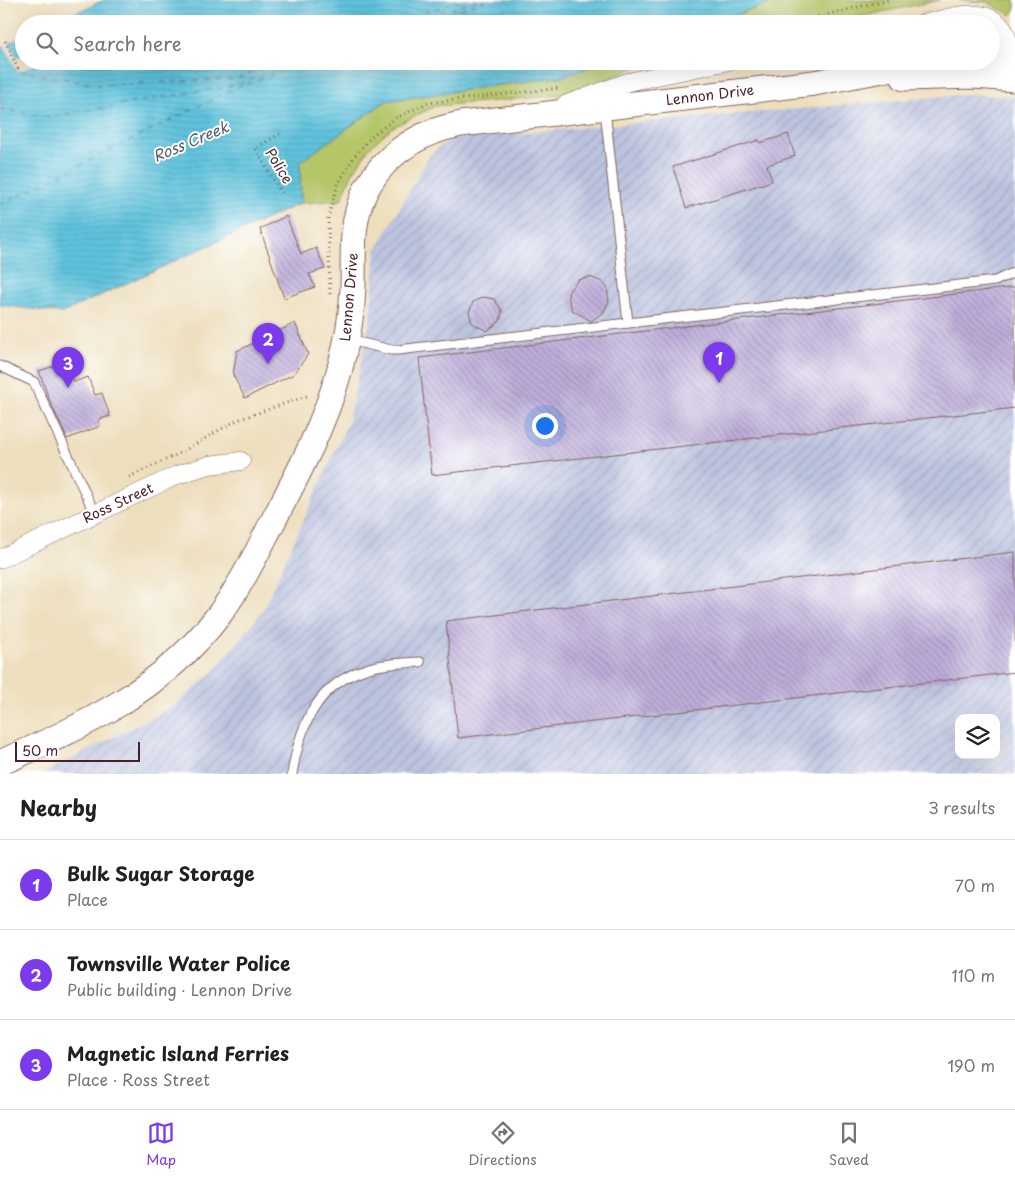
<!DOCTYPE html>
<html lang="en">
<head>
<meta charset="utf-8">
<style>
	:root { --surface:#fff; --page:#f6f6f6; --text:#202124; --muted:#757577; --line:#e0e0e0; --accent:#7c3aed }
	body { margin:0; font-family:"Playpen Sans",sans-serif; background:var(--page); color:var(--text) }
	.controls { position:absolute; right:15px; bottom:15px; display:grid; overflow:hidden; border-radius:10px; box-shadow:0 5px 20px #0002 }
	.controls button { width:45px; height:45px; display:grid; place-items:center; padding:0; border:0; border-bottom:1px solid var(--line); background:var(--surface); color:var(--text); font:25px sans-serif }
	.scale { position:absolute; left:15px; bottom:12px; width:125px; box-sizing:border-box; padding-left:5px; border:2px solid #4a1f2b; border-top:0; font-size:14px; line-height:18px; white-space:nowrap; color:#4a1f2b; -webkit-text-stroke:4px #fff; paint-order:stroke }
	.you { position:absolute; left:544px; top:425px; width:18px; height:18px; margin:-12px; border:4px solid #fff; border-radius:50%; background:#1a73e8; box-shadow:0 0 0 8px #1a73e833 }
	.badge { display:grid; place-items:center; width:32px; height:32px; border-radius:50%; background:var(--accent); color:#fff; font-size:16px; font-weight:700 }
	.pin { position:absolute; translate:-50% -41px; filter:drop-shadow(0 1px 2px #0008) }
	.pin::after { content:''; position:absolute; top:26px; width:18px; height:15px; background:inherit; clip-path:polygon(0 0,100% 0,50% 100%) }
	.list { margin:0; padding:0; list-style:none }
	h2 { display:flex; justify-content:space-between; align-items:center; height:65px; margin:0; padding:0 20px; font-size:21px }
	h2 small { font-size:16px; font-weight:400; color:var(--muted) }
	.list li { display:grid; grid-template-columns:32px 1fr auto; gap:15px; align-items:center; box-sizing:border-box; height:90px; padding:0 20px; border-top:1px solid var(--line) }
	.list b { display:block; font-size:19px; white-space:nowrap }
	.list p { margin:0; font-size:16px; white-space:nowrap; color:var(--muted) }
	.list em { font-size:16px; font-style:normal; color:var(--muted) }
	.icon { flex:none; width:28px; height:28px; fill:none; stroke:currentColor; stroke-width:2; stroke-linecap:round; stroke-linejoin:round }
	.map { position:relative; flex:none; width:1015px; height:774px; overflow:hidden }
	.search { position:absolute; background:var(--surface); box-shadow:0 5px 20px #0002; left:15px; right:15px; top:15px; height:55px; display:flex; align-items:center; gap:12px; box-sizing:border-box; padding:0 18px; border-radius:28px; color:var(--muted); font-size:19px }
	.sheet { height:335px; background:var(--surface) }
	nav { display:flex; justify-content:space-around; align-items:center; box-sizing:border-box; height:70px; border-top:1px solid var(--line); background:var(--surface); font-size:14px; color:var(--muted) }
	nav a { display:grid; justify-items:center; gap:2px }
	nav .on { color:var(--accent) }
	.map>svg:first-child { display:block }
	.industrial { fill:url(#industrial-furrows); fill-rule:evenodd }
	.green { fill:#b5c669; stroke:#80724a }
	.water { fill:url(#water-rules); stroke:#547184 }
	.pier { fill:#eddebc }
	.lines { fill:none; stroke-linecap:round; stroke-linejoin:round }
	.ferry { stroke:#515869; stroke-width:1; stroke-dasharray:6 5; stroke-linecap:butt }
	.building { fill:url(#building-back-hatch) }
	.lane-casing { stroke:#83625e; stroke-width:11 }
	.street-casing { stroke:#83625e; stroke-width:19 }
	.secondary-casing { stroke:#83625e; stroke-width:27 }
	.path { stroke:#83625e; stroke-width:3; stroke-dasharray:1 4; stroke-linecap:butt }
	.lane { stroke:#fff; stroke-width:9 }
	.street { stroke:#fff; stroke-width:18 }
	.secondary { stroke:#fff; stroke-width:25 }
	.labels { text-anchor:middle; stroke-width:4; stroke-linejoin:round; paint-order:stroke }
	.street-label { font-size:14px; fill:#4a1f2b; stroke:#fff }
	.water-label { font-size:15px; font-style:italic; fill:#515869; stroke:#fff }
</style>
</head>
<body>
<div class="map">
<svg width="1015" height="774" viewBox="0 0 1015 774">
	<defs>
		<pattern id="industrial-furrows" width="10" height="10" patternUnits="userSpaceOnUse" patternTransform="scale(1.25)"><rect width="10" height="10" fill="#bcc3de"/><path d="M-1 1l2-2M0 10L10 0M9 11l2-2" fill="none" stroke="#a3a7bf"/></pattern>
		<pattern id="water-rules" width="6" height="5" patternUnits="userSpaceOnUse" patternTransform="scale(1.25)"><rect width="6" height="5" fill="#5fc3dc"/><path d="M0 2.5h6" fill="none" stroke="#54a7bd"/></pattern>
		<pattern id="building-back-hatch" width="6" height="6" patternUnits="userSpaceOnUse" patternTransform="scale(1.25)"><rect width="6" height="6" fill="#bdaeda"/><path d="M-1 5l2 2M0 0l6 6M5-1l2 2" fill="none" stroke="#9c8db1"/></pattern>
	</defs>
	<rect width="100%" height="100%" fill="#fff"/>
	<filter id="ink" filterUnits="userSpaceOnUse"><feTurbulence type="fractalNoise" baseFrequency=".02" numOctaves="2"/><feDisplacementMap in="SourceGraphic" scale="10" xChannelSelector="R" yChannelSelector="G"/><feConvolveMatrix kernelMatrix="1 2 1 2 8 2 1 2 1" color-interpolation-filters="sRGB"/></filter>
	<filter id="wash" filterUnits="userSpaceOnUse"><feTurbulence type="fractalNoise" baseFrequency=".0096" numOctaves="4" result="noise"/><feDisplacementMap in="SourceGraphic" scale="20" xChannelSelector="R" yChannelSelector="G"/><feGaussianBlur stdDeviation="1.12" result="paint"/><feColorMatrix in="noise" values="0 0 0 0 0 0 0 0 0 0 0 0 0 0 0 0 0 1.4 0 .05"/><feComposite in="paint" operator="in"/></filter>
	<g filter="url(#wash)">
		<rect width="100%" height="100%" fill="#eddebc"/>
		<!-- industrial -->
		<path class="industrial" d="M970,94L1015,97V774H42L174,706L214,671L262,612L348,422L370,320L376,250L430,155L450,139ZM959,718H996V755H959Z"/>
		<!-- green -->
		<g class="green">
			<path d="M778,0H940L825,24H711Z"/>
			<path d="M959,0H1015V11L1011,15L987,2Z"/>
			<path d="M606,61H648L575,94L435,106L391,128L369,148L352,174L341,200L301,203L299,162L386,101L564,76Z"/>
		</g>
		<!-- water -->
		<g class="water">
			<path d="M104,0H778L711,24H52Z"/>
			<path d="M24,36V61H606L564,76L386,101L300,162L301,203L62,313L0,305V47Z"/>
		</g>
		<!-- pier -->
		<path class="pier" d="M8,41L17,58L24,55V61L40,62L18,72L3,43Z"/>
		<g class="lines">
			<!-- ferry -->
			<g class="ferry">
				<path d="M393,24L462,0"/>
				<path d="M409,24L477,0"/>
				<path d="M419,24L487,0"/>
				<path d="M19,71L99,85L234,79L286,61"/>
				<path d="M0,109L49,117L235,85L302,61"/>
				<path d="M0,205L235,88L312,61"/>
			</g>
		</g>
		<g id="blocks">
			<!-- building -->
			<g class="building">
				<path d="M788,134L795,156L767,165L772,181L686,208L673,167L759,140L760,143Z"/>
				<path d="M286,216L301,254L316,248L325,269L309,274L315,287L284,298L260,229Z"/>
				<path d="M590,277L602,282L607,287L609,301L603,313L591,321L572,310L568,297L569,291L578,280Z"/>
				<path d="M1015,287V408L432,475L419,358Z"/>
				<path d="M483,297L494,299L502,311L500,321L487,331L472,323L469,312L473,302Z"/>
				<path d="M295,323L308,354L294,374L245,398L233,375L237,351Z"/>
				<path d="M67,362L74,382L88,377L95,395L102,393L110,416L98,420L100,426L67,439L49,399L39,371Z"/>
				<path d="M1015,552V672L458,738L446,621Z"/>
			</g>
		</g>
	</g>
	<g filter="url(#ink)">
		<use href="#blocks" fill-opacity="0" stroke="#83625e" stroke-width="1"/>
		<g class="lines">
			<defs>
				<g id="lane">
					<path d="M628,323L995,281L1015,272"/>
					<path d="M349,340L391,350H398L628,323L605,110"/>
					<path d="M0,366L34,382L95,514"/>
					<path d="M292,774C300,725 317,683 369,668C385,663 403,663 420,662"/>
				</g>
				<g id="street">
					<path d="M922,24C947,19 984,3 1003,29C1007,36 1010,43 1009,52"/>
					<path d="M565,105L628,82L729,61"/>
					<path d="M0,559L177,475L209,465L241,461"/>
				</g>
				<g id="secondary">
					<path d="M994,77L1005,65L1009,52"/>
					<path d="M904,78L974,76L1015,79"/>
					<path d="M0,763C85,725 161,691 219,615C244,581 262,542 282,504C308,455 332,406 344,352C349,331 352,310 353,288C354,257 350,226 363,196C381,156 418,132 461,124L814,83L930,61"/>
				</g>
			</defs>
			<!-- lane casing -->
			<use href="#lane" class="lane-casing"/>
			<!-- street casing -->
			<use href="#street" class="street-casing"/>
			<!-- secondary casing -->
			<use href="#secondary" class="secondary-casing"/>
			<!-- path -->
			<g class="path">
				<path d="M877,3L888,0"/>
				<path d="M789,24L874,3L879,0"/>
				<path d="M5,41L19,71"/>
				<path d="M280,134L255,148L283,195"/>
				<path d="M330,294L328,218L338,184L354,157L373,135L396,118L427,103L560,88"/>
				<path d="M129,477L180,453L237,420L307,396"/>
			</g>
			<!-- lane -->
			<use href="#lane" class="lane"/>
			<!-- street -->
			<use href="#street" class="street"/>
			<!-- secondary -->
			<use href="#secondary" class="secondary"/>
		</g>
	</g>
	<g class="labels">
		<!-- street labels -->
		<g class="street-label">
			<text transform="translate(710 95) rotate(-7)" y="5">Lennon Drive</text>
			<text transform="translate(279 166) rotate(59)" y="5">Police</text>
			<text transform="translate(349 297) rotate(-85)" y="5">Lennon Drive</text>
			<text transform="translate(118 503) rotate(-25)" y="5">Ross Street</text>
		</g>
		<!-- water labels -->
		<g class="water-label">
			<text transform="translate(191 142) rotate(-23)" y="5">Ross Creek</text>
		</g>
	</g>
</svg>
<div class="controls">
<button><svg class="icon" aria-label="layers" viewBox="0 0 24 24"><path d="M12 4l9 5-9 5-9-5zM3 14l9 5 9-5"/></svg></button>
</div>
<div class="scale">50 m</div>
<div class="you"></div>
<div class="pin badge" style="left:719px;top:383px">1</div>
<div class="pin badge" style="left:268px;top:364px">2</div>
<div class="pin badge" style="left:68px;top:388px">3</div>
<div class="search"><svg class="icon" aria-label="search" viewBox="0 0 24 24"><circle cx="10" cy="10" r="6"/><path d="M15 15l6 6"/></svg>Search here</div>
</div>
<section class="sheet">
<h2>Nearby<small>3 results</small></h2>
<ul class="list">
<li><span class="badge">1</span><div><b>Bulk Sugar Storage</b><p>Place</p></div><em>70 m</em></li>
<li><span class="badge">2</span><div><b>Townsville Water Police</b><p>Public building · Lennon Drive</p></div><em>110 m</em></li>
<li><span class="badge">3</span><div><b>Magnetic Island Ferries</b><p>Place · Ross Street</p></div><em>190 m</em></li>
</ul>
</section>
<nav>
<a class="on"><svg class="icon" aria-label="map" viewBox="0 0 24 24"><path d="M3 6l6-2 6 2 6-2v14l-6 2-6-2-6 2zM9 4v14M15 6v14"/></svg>Map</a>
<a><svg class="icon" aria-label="directions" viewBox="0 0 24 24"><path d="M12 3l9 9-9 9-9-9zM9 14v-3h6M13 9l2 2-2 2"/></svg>Directions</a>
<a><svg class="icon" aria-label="saved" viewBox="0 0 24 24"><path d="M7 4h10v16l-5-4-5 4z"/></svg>Saved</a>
</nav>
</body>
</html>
